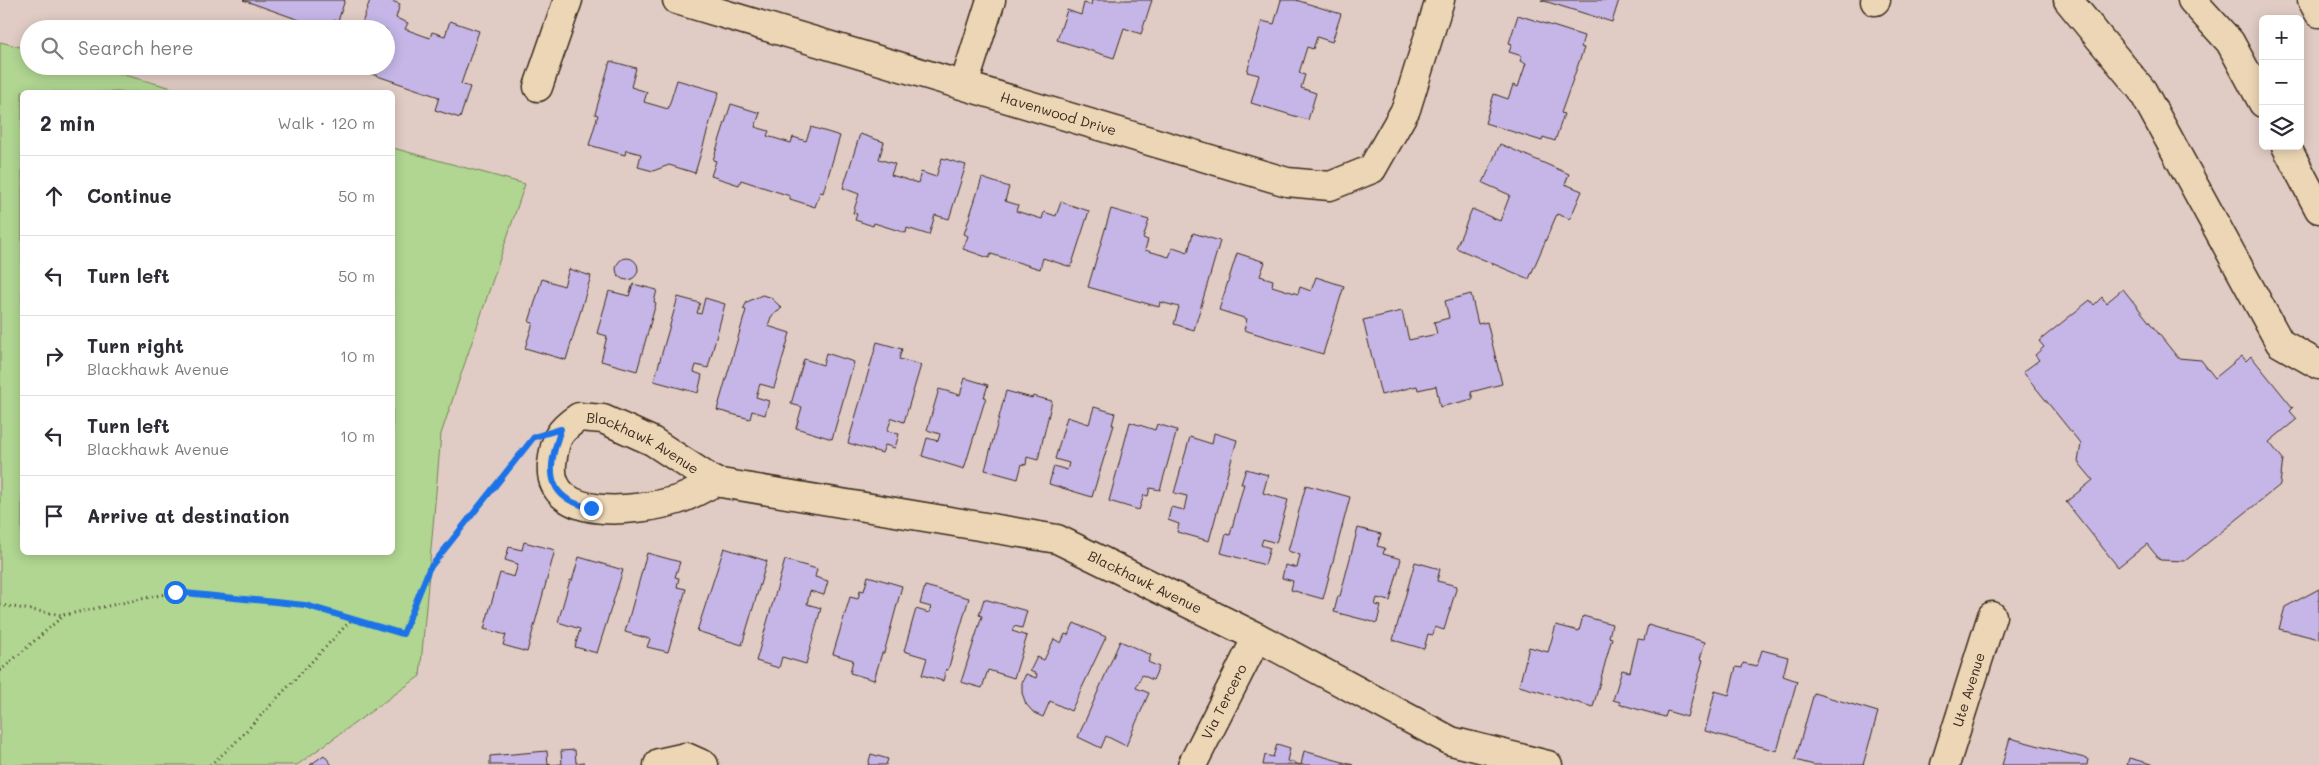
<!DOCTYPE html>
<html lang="en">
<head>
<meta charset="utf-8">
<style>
	:root { --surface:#fff; --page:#f2f2f3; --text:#2b2b33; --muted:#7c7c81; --line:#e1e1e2 }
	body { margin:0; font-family:Mali,sans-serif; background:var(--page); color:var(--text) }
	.controls { position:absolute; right:15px; top:15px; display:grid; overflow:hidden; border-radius:8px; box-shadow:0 2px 12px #0003 }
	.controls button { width:45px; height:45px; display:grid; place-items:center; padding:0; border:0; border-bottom:1px solid var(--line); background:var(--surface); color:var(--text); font:25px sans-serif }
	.stop { position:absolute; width:15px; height:15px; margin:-11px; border:4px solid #1a73e8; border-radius:50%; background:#fff }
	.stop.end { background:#1a73e8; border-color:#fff; box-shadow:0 1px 5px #0008 }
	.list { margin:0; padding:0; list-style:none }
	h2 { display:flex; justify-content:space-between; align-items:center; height:65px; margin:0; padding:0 20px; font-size:21px }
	h2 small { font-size:16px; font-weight:400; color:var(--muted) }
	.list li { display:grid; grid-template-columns:32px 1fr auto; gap:15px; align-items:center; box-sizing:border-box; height:80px; padding:0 20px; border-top:1px solid var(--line) }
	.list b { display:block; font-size:19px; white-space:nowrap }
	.list p { margin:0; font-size:16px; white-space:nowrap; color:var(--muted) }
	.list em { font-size:16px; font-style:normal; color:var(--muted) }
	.icon { flex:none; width:28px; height:28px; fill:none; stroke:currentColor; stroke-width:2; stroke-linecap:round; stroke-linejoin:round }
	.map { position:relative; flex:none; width:2319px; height:765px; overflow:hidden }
	.search { position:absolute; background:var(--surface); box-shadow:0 2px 12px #0003; left:20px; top:20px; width:375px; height:55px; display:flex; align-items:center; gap:12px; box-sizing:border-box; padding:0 18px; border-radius:28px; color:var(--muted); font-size:19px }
	.panel { position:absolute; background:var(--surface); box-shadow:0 2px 12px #0003; left:20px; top:90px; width:375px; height:465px; border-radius:8px }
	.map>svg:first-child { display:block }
	.green { fill:#b0d691; stroke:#768058 }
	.building { fill:#c5b6e7; stroke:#3b2a1e }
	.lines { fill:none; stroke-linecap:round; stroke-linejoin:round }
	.minor-casing { stroke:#3b2a1e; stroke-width:31 }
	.path { stroke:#3b2a1e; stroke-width:3; stroke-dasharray:1 4; stroke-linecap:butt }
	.minor { stroke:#ecd6b5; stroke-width:28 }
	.route { stroke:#1a73e8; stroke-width:6 }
	.labels { text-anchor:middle; stroke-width:4; stroke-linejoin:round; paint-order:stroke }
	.street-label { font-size:14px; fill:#3b2a1e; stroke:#ecd6b5 }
</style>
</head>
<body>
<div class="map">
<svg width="2319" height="765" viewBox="0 0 2319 765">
	<rect width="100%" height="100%" fill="#e0ccc4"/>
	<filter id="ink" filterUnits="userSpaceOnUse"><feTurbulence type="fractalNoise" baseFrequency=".02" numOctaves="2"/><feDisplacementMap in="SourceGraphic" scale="10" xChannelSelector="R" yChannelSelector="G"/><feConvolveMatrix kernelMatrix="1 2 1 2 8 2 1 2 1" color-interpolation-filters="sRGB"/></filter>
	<g filter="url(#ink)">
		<!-- green -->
		<path class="green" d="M0,42L29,49V66H91L187,92H22V552H392L393,148L525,184L441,434L420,676L297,765H0Z"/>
		<!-- building -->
		<g class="building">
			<path d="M243,0H345L338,21L334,20L332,29L305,22Z"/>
			<path d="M370,0H389L400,4L396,18L408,23L405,29L430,38L432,32L445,36L450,21L479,31L461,84L470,87L460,118L435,110L439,97L351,67L386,66V29H360Z"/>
			<path d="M1092,0H1152L1141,34L1124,28L1114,58L1057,40L1067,10L1081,15L1084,3L1091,5Z"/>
			<path d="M1281,0H1296L1341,14L1332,42L1317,37L1313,49L1307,47L1299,73L1305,75L1301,88L1316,93L1308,120L1251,103L1259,75L1247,72L1262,21L1274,24Z"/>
			<path d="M1541,0H1619L1612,22Z"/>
			<path d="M1518,15L1584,36L1581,47L1584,48L1561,113L1564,114L1555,141L1543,137L1542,141L1485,123L1494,94L1508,99L1513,85L1518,87L1526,63L1520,61L1522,56L1509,52L1512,44L1509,43Z"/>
			<path d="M610,61L636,68L631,87L647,92L644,102L668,109L677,80L719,92L695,173L669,165L653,171L638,167L641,154L626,150L625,155L589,145L598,115L595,114Z"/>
			<path d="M731,104L760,113L755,127L769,131L767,136L791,143L793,137L806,141L811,127L840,136L823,193L820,192L815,207L790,199V196L741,180L739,185L711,176L716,161L713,160Z"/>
			<path d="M860,134L884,142L879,159L895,164L891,175L918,183L921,172L936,177L942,158L966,165L949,219L935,215L929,235L907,228L906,233L874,223L873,226L855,220L857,214L853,213L859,194L843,188Z"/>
			<path d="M1500,144L1569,174L1565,184L1582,191L1570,219L1557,214L1529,279L1456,248L1472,209L1500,221L1510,195L1483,183Z"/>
			<path d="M982,178L1009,187L1005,201L1018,205L1016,211L1042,219L1044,212L1056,216L1061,202L1089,211L1071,267L1043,258L1040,269L991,254L989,258L963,249L968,236L964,234Z"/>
			<path d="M1111,209L1149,220L1143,238L1148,240L1145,250L1169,257L1173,247L1188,252L1193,233L1220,241L1194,330L1174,324L1179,307L1160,302L1159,307L1088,287Z"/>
			<path d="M1237,253L1265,262L1260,276L1273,280L1272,286L1298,294L1300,287L1311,291L1316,277L1344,286L1323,354L1244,330L1247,319L1219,310Z"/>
			<circle cx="627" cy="269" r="11"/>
			<path d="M569,269L591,276L566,360L525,348L533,323L529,322L542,279L564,286Z"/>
			<path d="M633,284L657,290L654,302L656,303L637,371L601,361L607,336L597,333L609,291L629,296Z"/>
			<path d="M2123,289L2178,358L2201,360L2215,378L2242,356L2246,361L2251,356L2293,408L2290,411L2297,419L2269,442L2283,459L2280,485L2185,561L2160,560L2147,544L2118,567L2066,502L2093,480L2078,462L2081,444L2023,372L2039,360L2035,355L2044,347L2039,341L2090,300L2094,305L2102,297L2106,303Z"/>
			<path d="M1471,294L1478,324L1487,322L1502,384L1471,392L1473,399L1440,407L1436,386L1418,390L1417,386L1381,395L1363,320L1402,311L1409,340L1437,334L1434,322L1449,318L1445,301Z"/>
			<path d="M762,295L770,297L782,308L771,317L768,326L790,333L774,388L760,384L756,397L769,401L765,415L752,411L750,419L717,410L746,310L743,309L747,302Z"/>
			<path d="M678,297L700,303L697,313L701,314L705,298L725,304L708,368L696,365L694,372L702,375L698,393L654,381Z"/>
			<path d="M877,342L902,349L899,359L921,365L904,422L892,418L887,431L899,434L895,448L885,445L882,453L848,443Z"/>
			<path d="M826,353L854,362L832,439L796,428L802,407L791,404L804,359L823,365Z"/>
			<path d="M965,378L988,385L984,397H986L964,469L922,456L927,438L938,441L940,434L927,430L939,389L960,395Z"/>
			<path d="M1006,391L1032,398L1033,396L1052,401L1038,460L1027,457L1026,465L1022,464L1018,479L985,470Z"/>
			<path d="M1094,407L1115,413L1112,425H1114L1092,497L1049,484L1054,466L1067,470L1069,463L1055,459L1067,417L1089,424Z"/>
			<path d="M1130,422L1155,430L1157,424L1177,430L1160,490L1150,488L1148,496L1144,495L1139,510L1109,501Z"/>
			<path d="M1214,433L1237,440L1209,541L1177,532L1179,524L1168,520L1171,507L1184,510L1187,496L1174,493L1190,437L1212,444Z"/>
			<path d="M1246,469L1268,475L1263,493L1288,500L1276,543L1263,539L1261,545L1270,548L1265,565L1221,553L1226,534L1230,535L1244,484H1241Z"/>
			<path d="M1306,485L1350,497L1323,599L1291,590L1293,581L1282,578L1285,565L1297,568L1300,555L1288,551Z"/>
			<path d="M1358,528L1381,534L1377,546L1385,548L1383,554L1401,559L1390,601L1377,598L1375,605L1381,606L1377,623L1334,612L1338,596H1340Z"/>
			<path d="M524,542L555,550L527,652L503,645L506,635L484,629L500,573L514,577L518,564L505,560L509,547L522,550Z"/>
			<path d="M724,548L767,561L742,645L697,631Z"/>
			<path d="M647,553L680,562L675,577L679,578L677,587L686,589L668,652L647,647L650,639L625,632Z"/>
			<path d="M579,557L623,570L597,653L575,647L580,629L558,622L570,580L572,581Z"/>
			<path d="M785,560L817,569L815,577L828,581L824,595L810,591L807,604L821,608L806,664L782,657L779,668L756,661Z"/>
			<path d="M1415,562L1440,569L1437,581L1457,586L1444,630L1435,627L1433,635L1428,634L1424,649L1393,640Z"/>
			<path d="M868,576L902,586L884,653H882L874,680L850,673L853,660L833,654L850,597L858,599L860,590L864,591Z"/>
			<path d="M925,586L969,598L948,670L946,669L943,681L922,675L927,658L904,651L916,609L929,613L931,607L920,604Z"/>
			<path d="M2319,589V639L2279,629L2285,607Z"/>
			<path d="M984,599L1027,611L1022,628L1014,626L1012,631L1027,636L1014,678L988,670L982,688L961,682L982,616L979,615Z"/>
			<path d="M1583,616L1612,624L1609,637L1612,638L1593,707L1519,686L1529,647L1548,652L1556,625L1579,631Z"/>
			<path d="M1074,623L1106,637L1071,711L1050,701L1043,717L1034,713L1026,704L1022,693V682L1026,674L1036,678L1037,674L1030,671L1037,657L1044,660L1054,639L1061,643L1065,634L1068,635Z"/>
			<path d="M1648,625L1705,642L1700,659L1703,660L1687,717L1667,711L1665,717L1619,704L1620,702L1613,700L1622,670L1630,672L1638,639L1644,640Z"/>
			<path d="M1120,641L1151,655L1148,662L1159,667L1153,680L1142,675L1136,688L1149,693L1126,746L1106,736L1101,748L1078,737Z"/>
			<path d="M1762,650L1788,657L1783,676L1797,681L1777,751L1705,731L1715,691L1729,695L1736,667L1742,668L1743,663L1757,666Z"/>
			<path d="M1814,693L1878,712L1863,765H1814L1795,760Z"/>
			<path d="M2010,738L2088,759L2087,765H2002Z"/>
			<path d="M1277,744L1290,748L1287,761L1301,765L1304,751L1353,765H1263L1265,755L1273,757Z"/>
			<path d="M575,750L576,763L584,762L585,765H490V756L547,751L548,765L562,764L561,751Z"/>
			<path d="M871,754L888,759L886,765H868Z"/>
			<path d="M324,755L332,765H310Z"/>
			<path d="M2129,758L2155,765H2127Z"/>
		</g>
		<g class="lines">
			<defs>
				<g id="minor">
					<path id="s1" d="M677,0L1287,182L1330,186L1372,169L1406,109L1440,0"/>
					<path d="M2068,0L2142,90L2280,343L2319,365"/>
					<path d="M2192,0L2230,42L2263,103"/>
					<path d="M2312,0L2319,13"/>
					<path d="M1875,1L1876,0"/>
					<path d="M964,85L991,0"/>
					<path d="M538,87L568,0"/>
					<path d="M2286,146L2319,209"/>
					<path id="s2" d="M715,482C703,488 690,496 677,500C641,511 547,524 552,464C555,438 558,431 579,417L603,419L652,441L715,482L1057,539L1257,637L1451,741L1548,765"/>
					<path d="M658,765L659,763L686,757L704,765"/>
					<path id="s3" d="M1192,765L1257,637"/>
					<path id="s4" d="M1945,765L1992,616"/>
				</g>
			</defs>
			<!-- minor casing -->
			<use href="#minor" class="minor-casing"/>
			<!-- path -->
			<g class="path">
				<path d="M0,605L63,615"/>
				<path d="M0,671L64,615L175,592L305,605L403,634L429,569L521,453"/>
				<path d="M210,765L232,746L352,619"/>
			</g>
			<!-- minor -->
			<use href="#minor" class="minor"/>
		</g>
	</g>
	<g class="lines" filter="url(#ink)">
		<!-- route -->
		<path class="route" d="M175,592L305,605L403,634L429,569L534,437L561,429C553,452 542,485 569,500C576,504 584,506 591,508"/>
	</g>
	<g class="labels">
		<!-- street labels -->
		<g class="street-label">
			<text dy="5" stroke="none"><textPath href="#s1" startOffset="398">Havenwood Drive</textPath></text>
			<text dy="5" stroke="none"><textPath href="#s2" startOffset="321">Blackhawk Avenue</textPath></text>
			<text dy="5" stroke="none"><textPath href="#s2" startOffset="849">Blackhawk Avenue</textPath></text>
			<text dy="5" stroke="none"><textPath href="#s4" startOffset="79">Ute Avenue</textPath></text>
			<text dy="5" stroke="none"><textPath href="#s3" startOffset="71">Via Tercero</textPath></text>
		</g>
	</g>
</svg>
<div class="controls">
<button>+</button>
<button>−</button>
<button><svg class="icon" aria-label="layers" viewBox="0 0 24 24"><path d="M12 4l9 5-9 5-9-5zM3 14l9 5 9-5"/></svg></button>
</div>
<div class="stop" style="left:175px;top:592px"></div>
<div class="stop end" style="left:591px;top:508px"></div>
<div class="search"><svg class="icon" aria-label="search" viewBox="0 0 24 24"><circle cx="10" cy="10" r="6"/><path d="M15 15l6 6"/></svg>Search here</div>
<section class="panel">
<h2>2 min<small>Walk · 120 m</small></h2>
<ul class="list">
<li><svg class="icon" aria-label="ahead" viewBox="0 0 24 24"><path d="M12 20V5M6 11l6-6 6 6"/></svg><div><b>Continue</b></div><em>50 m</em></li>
<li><svg class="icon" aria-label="left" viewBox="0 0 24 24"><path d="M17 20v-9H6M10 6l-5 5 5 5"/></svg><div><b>Turn left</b></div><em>50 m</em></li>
<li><svg class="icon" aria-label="right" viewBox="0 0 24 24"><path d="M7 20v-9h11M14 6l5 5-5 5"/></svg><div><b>Turn right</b><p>Blackhawk Avenue</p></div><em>10 m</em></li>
<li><svg class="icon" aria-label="left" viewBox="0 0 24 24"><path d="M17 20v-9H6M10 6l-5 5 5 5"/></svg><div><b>Turn left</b><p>Blackhawk Avenue</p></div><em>10 m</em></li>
<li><svg class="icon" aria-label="arrive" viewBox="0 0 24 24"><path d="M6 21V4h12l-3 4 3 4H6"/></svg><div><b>Arrive at destination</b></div></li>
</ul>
</section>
</div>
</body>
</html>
